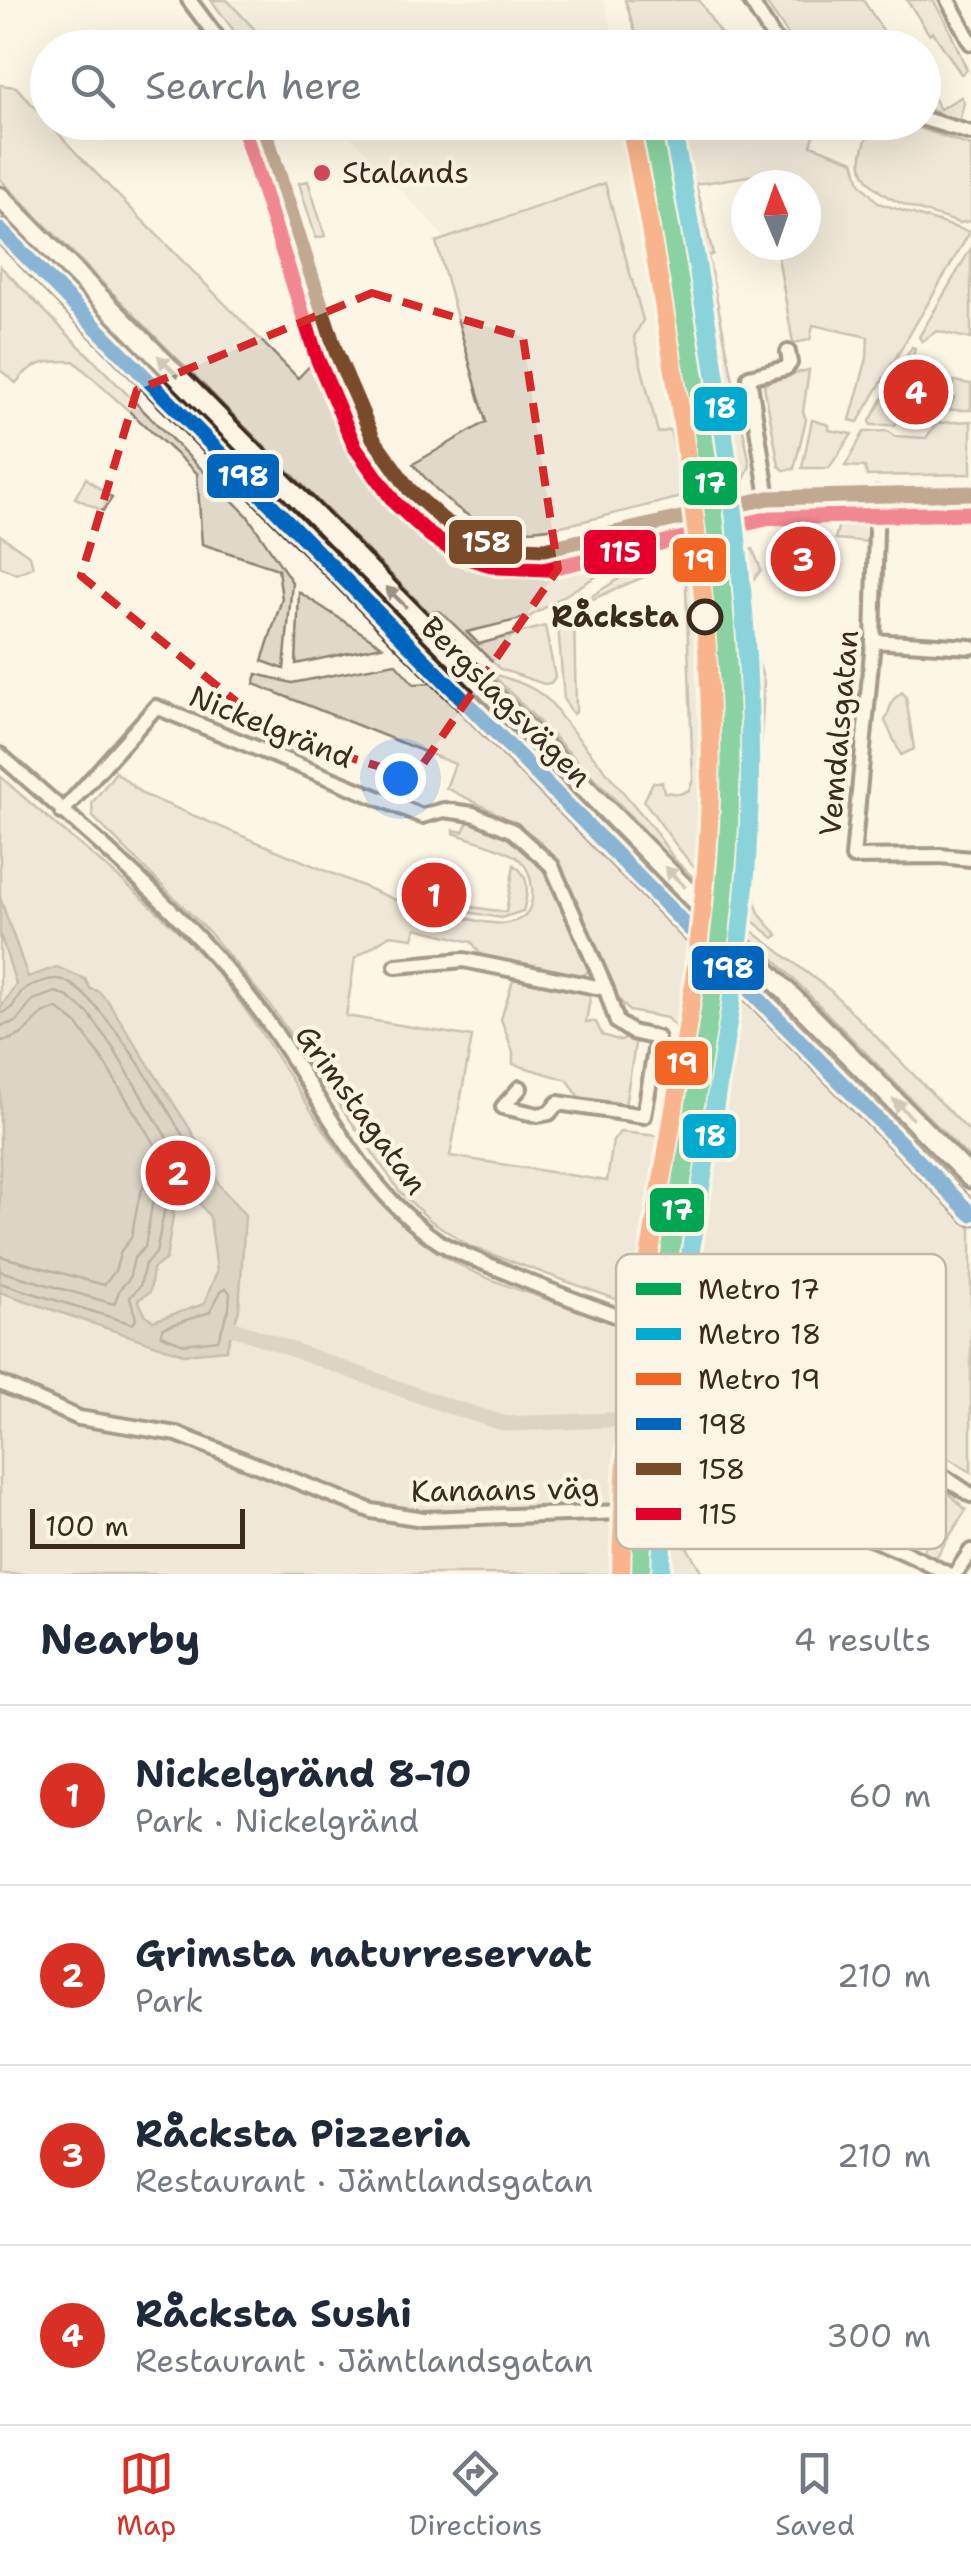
<!DOCTYPE html>
<html lang="en">
<head>
<meta charset="utf-8">
<style>
	:root { --surface:#fff; --page:#f6f6f7; --text:#1f2937; --muted:#747a83; --line:#e0e1e3; --accent:#d93025 }
	body { margin:0; font-family:"Shantell Sans",sans-serif; background:var(--page); color:var(--text) }
	.compass { position:absolute; left:731px; top:170px; width:90px; height:90px; border-radius:50%; background:var(--surface); box-shadow:0 10px 40px #0002; rotate:358deg }
	.scale { position:absolute; left:30px; bottom:25px; width:215px; box-sizing:border-box; padding-left:10px; border:5px solid #3b2a1e; border-top:0; font-size:28px; line-height:35px; white-space:nowrap; color:#3b2a1e; -webkit-text-stroke:8px #fcf5e5; paint-order:stroke }
	.you { position:absolute; left:400px; top:778px; width:35px; height:35px; margin:-25px; border:8px solid #fff; border-radius:50%; background:#1a73e8; box-shadow:0 0 0 15px #1a73e833 }
	.badge { display:grid; place-items:center; width:65px; height:65px; border-radius:50%; background:var(--accent); color:#fff; font-size:32px; font-weight:700 }
	.pin { position:absolute; translate:-50% -50%; border:5px solid #fff; box-shadow:0 2px 10px #0006 }
	.list { margin:0; padding:0; list-style:none }
	h2 { display:flex; justify-content:space-between; align-items:center; height:130px; margin:0; padding:0 40px; font-size:42px }
	h2 small { font-size:32px; font-weight:400; color:var(--muted) }
	.list li { display:grid; grid-template-columns:65px 1fr auto; gap:30px; align-items:center; box-sizing:border-box; height:180px; padding:0 40px; border-top:2px solid var(--line) }
	.list b { display:block; font-size:38px; white-space:nowrap }
	.list p { margin:0; font-size:32px; white-space:nowrap; color:var(--muted) }
	.list em { font-size:32px; font-style:normal; color:var(--muted) }
	.icon { flex:none; width:55px; height:55px; fill:none; stroke:currentColor; stroke-width:2; stroke-linecap:round; stroke-linejoin:round }
	.map { position:relative; flex:none; width:971px; height:1574px; overflow:hidden }
	.search { position:absolute; background:var(--surface); box-shadow:0 10px 40px #0002; left:30px; right:30px; top:30px; height:110px; display:flex; align-items:center; gap:25px; box-sizing:border-box; padding:0 35px; border-radius:55px; color:var(--muted); font-size:38px }
	.sheet { height:850px; background:var(--surface) }
	nav { display:flex; justify-content:space-around; align-items:center; box-sizing:border-box; height:140px; border-top:2px solid var(--line); background:var(--surface); font-size:28px; color:var(--muted) }
	nav a { display:grid; justify-items:center; gap:5px }
	nav .on { color:var(--accent) }
	.map>svg:first-child { display:block }
	.built { fill:#eee6d6 }
	.green { fill:#e0d8c8; stroke:#8e8173; stroke-width:2.5 }
	.water { fill:#b7ad9e; stroke:#85796b; stroke-width:2.5; fill-rule:evenodd }
	.lines { fill:none; stroke-linecap:round; stroke-linejoin:round }
	.shore { stroke:#6d5e51; stroke-width:2.5 }
	.canal { stroke:#b7ad9e; stroke-width:15 }
	.minor-casing { stroke:#3b2a1e; stroke-width:20 }
	.secondary-casing { stroke:#3b2a1e; stroke-width:25 }
	.minor { stroke:#fcf5e5; stroke-width:12 }
	.secondary { stroke:#fcf5e5; stroke-width:18 }
	.rail-casing { stroke:#3b2a1e; stroke-width:8 }
	.rail { stroke:#fcf5e5; stroke-width:4; stroke-dasharray:11; stroke-linecap:butt }
	.bus-1-casing { stroke:#fcf5e5; stroke-width:22 }
	.bus-2-casing { stroke:#fcf5e5; stroke-width:22 }
	.bus-3-casing { stroke:#fcf5e5; stroke-width:22 }
	.bus-1 { stroke:#0065bd; stroke-width:15 }
	.bus-2 { stroke:#7a4b2a; stroke-width:15 }
	.bus-3 { stroke:#e4002b; stroke-width:15 }
	.metro-1-casing { stroke:#fcf5e5; stroke-width:25 }
	.metro-2-casing { stroke:#fcf5e5; stroke-width:25 }
	.metro-3-casing { stroke:#fcf5e5; stroke-width:25 }
	.metro-1 { stroke:#00a651; stroke-width:18 }
	.metro-2 { stroke:#00a9ce; stroke-width:18 }
	.metro-3 { stroke:#f26522; stroke-width:18 }
	.oneway { fill:#9c9082 }
	.marked { fill:none; stroke:#d62828; stroke-width:8; stroke-dasharray:20 12; stroke-linejoin:round }
	.poi-dot { fill:#d1495b; stroke:#fcf5e5; stroke-width:4 }
	.stop-dot { fill:#fcf5e5; stroke:#3b2a1e; stroke-width:5 }
	.labels { text-anchor:middle; stroke-width:9; stroke-linejoin:round; paint-order:stroke }
	.poi-label { font-size:30px; fill:#3b2a1e; stroke:#fcf5e5; text-anchor:start }
	.stop-label { font-size:30px; font-weight:bold; fill:#3b2a1e; stroke:#fcf5e5; text-anchor:end }
	.street-label { font-size:30px; fill:#3b2a1e; stroke:#fcf5e5 }
	.key { fill:#fcf5e5; stroke:#c2b8a9; stroke-width:2.5 }
	.key-label { font-size:28px; fill:#3b2a1e }
	.line-badge { stroke:#fcf5e5; stroke-width:4 }
	.badge-label { font-size:28px; text-anchor:middle; font-weight:bold; fill:#fff }
</style>
</head>
<body>
<div class="map">
<svg width="971" height="1574" viewBox="0 0 971 1574">
	<rect width="100%" height="100%" fill="#fcf5e5"/>
	<filter id="ink" filterUnits="userSpaceOnUse"><feTurbulence type="fractalNoise" baseFrequency=".01" numOctaves="2"/><feDisplacementMap in="SourceGraphic" scale="20" xChannelSelector="R" yChannelSelector="G"/><feConvolveMatrix kernelMatrix="1 2 1 2 8 2 1 2 1" color-interpolation-filters="sRGB"/></filter>
	<g filter="url(#ink)">
		<!-- built -->
		<g class="built">
			<path d="M227,0H603L617,47H271Z"/>
			<path d="M339,123H633L670,309V430L658,434L647,394L605,183L445,238Z"/>
			<path d="M695,970L721,991L678,1245L652,1241L670,1150Z"/>
		</g>
		<!-- green -->
		<g class="green">
			<path d="M211,0H227L271,47H246Z"/>
			<path d="M625,0H699L729,47H640Z"/>
			<path d="M764,0H863L894,47H797Z"/>
			<path d="M907,0H933L946,22L967,70L961,74L933,32L929,34Z"/>
			<path d="M0,85L16,87L79,156L298,378L319,356L311,346L319,344C326,368 332,395 342,417C377,494 438,563 527,568C560,570 592,558 624,549L633,550V554L529,617L467,632L479,644L545,626L555,677L551,683L544,684L500,669L441,612L433,611L431,614L423,607L0,179Z"/>
			<path d="M924,85L940,109L961,97L964,102L959,122L924,107Z"/>
			<path d="M658,123H818L811,145L854,161L860,183L878,203L970,232L858,422L850,420L867,358L868,337L813,325L810,340L793,343L776,245H806V185H757L755,175L696,184L713,254L708,256L750,465L745,478L718,486L686,261Z"/>
			<path d="M876,123H904L971,146V221L959,223C927,211 850,198 863,150C866,140 868,129 876,123Z"/>
			<path d="M308,181L325,236L316,238L299,183Z"/>
			<path d="M605,183L643,320L634,337L658,433L670,430L686,496C654,504 621,512 588,520C502,541 472,533 413,464L486,422L436,242Z"/>
			<path d="M971,248V339L937,331L922,341L919,337Z"/>
			<path d="M0,266L247,515L292,582L284,669L262,661L282,599L278,569L202,544L197,473L74,361C47,361 32,361 16,383L0,370Z"/>
			<path d="M912,347L915,348L902,413L895,425H871L870,421Z"/>
			<path d="M809,370L803,412L806,419L794,469L784,470L779,466L764,385L772,379Z"/>
			<path d="M954,381L971,384V410H949L954,398L951,397Z"/>
			<path d="M812,420L829,425V430L852,434L829,468H802Z"/>
			<path d="M971,421V474L867,476L865,467L845,466L864,432L888,431L894,436L926,438L937,423Z"/>
			<path d="M86,478L112,498L103,511L75,498Z"/>
			<path d="M841,516L870,517L869,542L835,539Z"/>
			<path d="M0,535L30,556L33,567L16,574L0,566Z"/>
			<path d="M753,549L761,570L745,591L742,605L764,682L754,894C755,913 765,921 778,935L774,938L729,902C734,817 739,731 735,645C734,617 735,587 727,560Z"/>
			<path d="M693,559L700,699L703,877C680,854 664,827 644,801L653,782H662L664,792L680,794L689,790L693,780L685,560Z"/>
			<path d="M644,563L646,576L581,604L574,613L576,712L573,714L564,700L558,624L560,616Z"/>
			<path d="M299,592L382,646L296,664Z"/>
			<path d="M395,663L414,684L431,683L698,946L670,1150L653,1241L678,1244L724,973L781,1037L971,1228V1472L838,1392L729,1340L469,1246L430,1220L400,1192L270,1005L210,933L93,817L92,803L116,772L142,794L398,901L421,877L450,884L454,900L447,913C477,922 537,940 532,888C531,878 528,867 520,860C503,847 474,841 454,833V830L463,832L469,820L505,836L538,860L590,970L580,978L483,958L472,942L416,928L413,938L390,935L355,958L346,1016L472,1037L450,1156L607,1181L613,1141L620,1132L659,1136L676,1028L667,1018L629,1011L616,995C598,953 569,864 535,837C508,817 476,803 446,788L455,764L254,684L257,674L292,683Z"/>
			<path d="M492,674C519,681 548,691 561,717L652,827L675,860L703,887V895L618,802Z"/>
			<path d="M902,692L906,697L914,749L901,755L885,721L893,700Z"/>
			<path d="M0,776C71,842 156,900 218,974C293,1064 337,1184 436,1251C476,1278 524,1291 568,1307C647,1335 725,1362 800,1398L804,1405C787,1443 666,1505 625,1507L623,1574H0Z"/>
			<path d="M514,865C531,877 528,893 523,911L501,918L462,911L463,906L506,912Z"/>
			<path d="M727,912L831,991L971,1133V1160L773,958L748,942L727,920Z"/>
			<path d="M514,977L591,992L586,1022H596L602,1035L621,1041L628,1037L636,1038L625,1106L580,1099L568,1080L513,1064V1052L501,1019Z"/>
			<path d="M824,1420L949,1493L966,1510L935,1559L922,1553L927,1542C867,1515 807,1489 741,1489L739,1504L714,1503L708,1497L709,1493L775,1458L817,1421Z"/>
			<path d="M648,1520L688,1549L703,1574H650Z"/>
		</g>
		<!-- water -->
		<path class="water" d="M0,898L28,977L57,967L85,979L90,989L98,991L107,1000L190,1129L220,1186L245,1215L239,1310L226,1350L183,1354L0,1292V1009L16,984L0,933ZM185,1184L210,1217L217,1271L204,1304L153,1321L145,1314L138,1300L150,1292L153,1269L166,1259L174,1210Z"/>
		<g class="lines">
			<!-- shore -->
			<g class="shore">
				<path d="M0,1013C18,1011 13,996 26,988C30,985 49,979 55,979C95,976 187,1139 204,1177L199,1182L183,1176L174,1183L165,1207L156,1253L145,1264L140,1286L130,1297L136,1319L133,1324L0,1283"/>
				<path d="M0,1026L16,1022L33,1000L56,992L68,997L89,1014L113,1048L180,1160L162,1179L152,1205L145,1247L134,1258L129,1279L120,1289L114,1304L0,1271"/>
				<path d="M0,1041C33,1039 32,1011 58,1009L77,1024L100,1056L161,1155L150,1170L139,1198L131,1238L121,1251L115,1271L104,1285L0,1256"/>
				<path d="M226,1288L230,1293L229,1309L218,1340L184,1344L161,1335L163,1328L210,1312L221,1291Z"/>
			</g>
			<!-- canal -->
			<path class="canal" d="M233,1328L442,1404L506,1424L686,1417L789,1407"/>
			<defs>
				<g id="minor">
					<path d="M189,0L225,48"/>
					<path d="M750,0L780,48"/>
					<path d="M948,0L971,43"/>
					<path d="M924,119L971,133"/>
					<path d="M262,122C281,178 298,235 316,291C343,372 364,454 432,511C445,522 461,534 477,541C499,549 521,549 545,549L768,498L971,493"/>
					<path d="M877,494L873,641L853,857L940,856L971,859"/>
					<path d="M768,498L749,377L786,368L790,363L788,352"/>
					<path d="M873,641L971,647"/>
					<path d="M0,755C90,835 186,913 259,1010C318,1087 356,1186 439,1242C460,1255 486,1263 508,1273C582,1306 660,1329 734,1360C818,1395 897,1444 971,1495"/>
					<path d="M62,812L156,707L422,816L444,810L473,814L513,831L552,866L606,989L617,1022L632,1032L657,1038L644,1116L558,1103L549,1113L538,1115L503,1107L520,1088"/>
					<path d="M396,966L464,960L606,989"/>
					<path d="M0,1383L79,1418L177,1434L372,1511L423,1519L623,1512L696,1496L782,1443L821,1403"/>
					<path d="M696,1496L709,1508C802,1511 865,1530 948,1574"/>
					<path d="M955,1574L971,1551"/>
				</g>
				<g id="secondary">
					<path d="M0,197L971,1178"/>
					<path d="M0,230L971,1214"/>
				</g>
			</defs>
			<!-- minor casing -->
			<use href="#minor" class="minor-casing"/>
			<!-- secondary casing -->
			<use href="#secondary" class="secondary-casing"/>
			<!-- minor -->
			<use href="#minor" class="minor"/>
			<!-- secondary -->
			<use href="#secondary" class="secondary"/>
			<defs>
				<g id="rail">
					<path d="M684,409L722,570"/>
					<path d="M686,1162V1096"/>
				</g>
			</defs>
			<!-- rail casing -->
			<use href="#rail" class="rail-casing"/>
			<!-- rail -->
			<use href="#rail" class="rail"/>
			<defs>
				<path id="bus-1" d="M0,230L971,1214"/>
				<path id="bus-2" d="M262,122L336,352L373,438L409,489L442,519L471,538L502,547L545,549L768,498L971,493"/>
				<path id="bus-3" d="M243,128L317,358L355,447L395,503L430,535L461,556L498,567L547,569L771,518L971,513"/>
			</defs>
			<!-- bus-1 casing -->
			<use href="#bus-1" class="bus-1-casing"/>
			<!-- bus-2 casing -->
			<use href="#bus-2" class="bus-2-casing"/>
			<!-- bus-3 casing -->
			<use href="#bus-3" class="bus-3-casing"/>
			<!-- bus-1 -->
			<use href="#bus-1" class="bus-1"/>
			<!-- bus-2 -->
			<use href="#bus-2" class="bus-2"/>
			<!-- bus-3 -->
			<use href="#bus-3" class="bus-3"/>
			<defs>
				<path id="metro-1" d="M641,1574C643,1486 649,1398 661,1311C682,1169 712,1029 725,886C740,722 722,559 698,397C684,305 669,214 650,122"/>
				<path id="metro-2" d="M661,1574C663,1488 669,1404 681,1318C700,1174 732,1031 745,886C760,710 740,534 713,360C700,281 687,201 671,122"/>
				<path id="metro-3" d="M621,1574C623,1485 629,1398 641,1310C665,1148 701,987 709,823C716,685 700,546 680,409C665,314 650,220 630,126"/>
			</defs>
			<!-- metro-1 casing -->
			<use href="#metro-1" class="metro-1-casing"/>
			<!-- metro-2 casing -->
			<use href="#metro-2" class="metro-2-casing"/>
			<!-- metro-3 casing -->
			<use href="#metro-3" class="metro-3-casing"/>
			<!-- metro-1 -->
			<use href="#metro-1" class="metro-1"/>
			<!-- metro-2 -->
			<use href="#metro-2" class="metro-2"/>
			<!-- metro-3 -->
			<use href="#metro-3" class="metro-3"/>
		</g>
		<!-- one-way arrows -->
		<defs><path id="oneway-solid" d="M-6-.8H1V-3.2L6.5 0L1 3.2V.8H-6Z" transform="scale(2.5)"/></defs>
		<g class="oneway">
			<use href="#oneway-solid" transform="translate(168 366) rotate(-135)"/>
			<use href="#oneway-solid" transform="translate(396 597) rotate(-135)"/>
			<use href="#oneway-solid" transform="translate(675 877) rotate(-135)"/>
			<use href="#oneway-solid" transform="translate(903 1109) rotate(-135)"/>
		</g>
	</g>
	<!-- marked area -->
	<path d="M0 0H971V1574H0ZM372,293L523,337L558,569L414,777L279,736L81,576L137,390Z" fill="#fcf5e5" fill-opacity=".55" fill-rule="evenodd"/>
	<path class="marked" d="M372,293L523,337L558,569L414,777L279,736L81,576L137,390Z"/>
	<!-- markers -->
	<circle class="poi-dot" cx="322" cy="173" r="10"/>
	<circle class="stop-dot" cx="705" cy="617" r="16"/>
	<g class="labels">
		<!-- poi labels -->
		<g class="poi-label">
			<text x="342" y="183">Stalands</text>
		</g>
		<!-- stop labels -->
		<g class="stop-label">
			<text x="679" y="627">Råcksta</text>
		</g>
		<!-- street labels -->
		<g class="street-label">
			<text transform="translate(506 702) rotate(45)" y="10">Bergslagsvägen</text>
			<text transform="translate(271 727) rotate(22)" y="10">Nickelgränd</text>
			<text transform="translate(839 733) rotate(-85)" y="10">Vemdalsgatan</text>
			<text transform="translate(361 1110) rotate(54)" y="10">Grimstagatan</text>
			<text transform="translate(505 1490) rotate(-1)" y="10">Kanaans väg</text>
		</g>
	</g>
	<!-- legend -->
	<rect x="616" y="1254" width="330" height="295" rx="15" class="key"/>
	<rect x="636" y="1283" width="45" height="12" fill="#00a651"/>
	<rect x="636" y="1328" width="45" height="12" fill="#00a9ce"/>
	<rect x="636" y="1373" width="45" height="12" fill="#f26522"/>
	<rect x="636" y="1418" width="45" height="12" fill="#0065bd"/>
	<rect x="636" y="1463" width="45" height="12" fill="#7a4b2a"/>
	<rect x="636" y="1508" width="45" height="12" fill="#e4002b"/>
	<g class="key-label">
		<text x="698" y="1299">Metro 17</text>
		<text x="698" y="1344">Metro 18</text>
		<text x="698" y="1389">Metro 19</text>
		<text x="698" y="1434">198</text>
		<text x="698" y="1479">158</text>
		<text x="698" y="1524">115</text>
	</g>
	<g class="line-badge">
		<rect x="692" y="385" width="57" height="48" rx="10" fill="#00a9ce"/>
		<rect x="205" y="452" width="76" height="48" rx="10" fill="#0065bd"/>
		<rect x="681" y="459" width="58" height="48" rx="10" fill="#00a651"/>
		<rect x="447" y="518" width="77" height="48" rx="10" fill="#7a4b2a"/>
		<rect x="582" y="528" width="76" height="48" rx="10" fill="#e4002b"/>
		<rect x="671" y="536" width="57" height="48" rx="10" fill="#f26522"/>
		<rect x="690" y="944" width="76" height="48" rx="10" fill="#0065bd"/>
		<rect x="653" y="1039" width="57" height="48" rx="10" fill="#f26522"/>
		<rect x="681" y="1112" width="57" height="48" rx="10" fill="#00a9ce"/>
		<rect x="648" y="1186" width="58" height="48" rx="10" fill="#00a651"/>
	</g>
	<g class="badge-label">
		<text x="720" y="418">18</text>
		<text x="243" y="486">198</text>
		<text x="710" y="493">17</text>
		<text x="486" y="552">158</text>
		<text x="620" y="562">115</text>
		<text x="699" y="570">19</text>
		<text x="728" y="978">198</text>
		<text x="682" y="1073">19</text>
		<text x="710" y="1146">18</text>
		<text x="677" y="1220">17</text>
	</g>
</svg>
<svg class="compass" viewBox="-18 -18 36 36"><path d="M0-13l5 13h-10z" fill="#e53935"/><path d="M0 13l5-13h-10z" fill="#747a83"/></svg>
<div class="scale">100 m</div>
<div class="you"></div>
<div class="pin badge" style="left:434px;top:895px">1</div>
<div class="pin badge" style="left:178px;top:1173px">2</div>
<div class="pin badge" style="left:803px;top:559px">3</div>
<div class="pin badge" style="left:916px;top:392px">4</div>
<div class="search"><svg class="icon" aria-label="search" viewBox="0 0 24 24"><circle cx="10" cy="10" r="6"/><path d="M15 15l6 6"/></svg>Search here</div>
</div>
<section class="sheet">
<h2>Nearby<small>4 results</small></h2>
<ul class="list">
<li><span class="badge">1</span><div><b>Nickelgränd 8-10</b><p>Park · Nickelgränd</p></div><em>60 m</em></li>
<li><span class="badge">2</span><div><b>Grimsta naturreservat</b><p>Park</p></div><em>210 m</em></li>
<li><span class="badge">3</span><div><b>Råcksta Pizzeria</b><p>Restaurant · Jämtlandsgatan</p></div><em>210 m</em></li>
<li><span class="badge">4</span><div><b>Råcksta Sushi</b><p>Restaurant · Jämtlandsgatan</p></div><em>300 m</em></li>
</ul>
</section>
<nav>
<a class="on"><svg class="icon" aria-label="map" viewBox="0 0 24 24"><path d="M3 6l6-2 6 2 6-2v14l-6 2-6-2-6 2zM9 4v14M15 6v14"/></svg>Map</a>
<a><svg class="icon" aria-label="directions" viewBox="0 0 24 24"><path d="M12 3l9 9-9 9-9-9zM9 14v-3h6M13 9l2 2-2 2"/></svg>Directions</a>
<a><svg class="icon" aria-label="saved" viewBox="0 0 24 24"><path d="M7 4h10v16l-5-4-5 4z"/></svg>Saved</a>
</nav>
</body>
</html>
